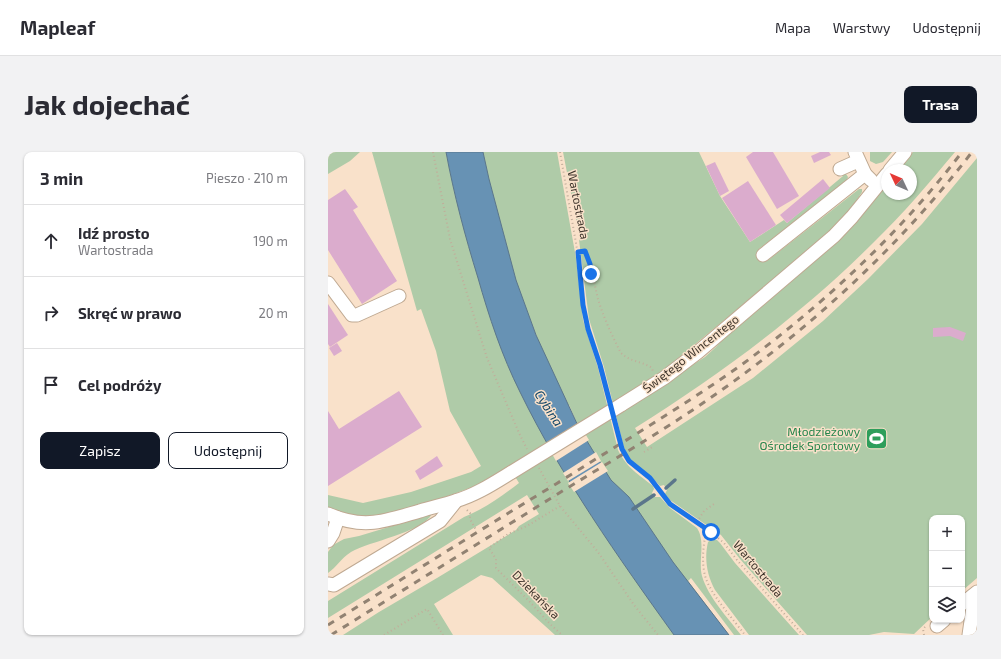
<!DOCTYPE html>
<html lang="pl">
<head>
<meta charset="utf-8">
<style>
	:root { --surface:#fff; --page:#f2f2f3; --text:#2b2b33; --muted:#7c7c81; --line:#e1e1e2; --accent:#111827 }
	body { margin:0; font-family:"Exo 2",sans-serif; background:var(--page); color:var(--text) }
	.controls { position:absolute; right:12px; bottom:12px; display:grid; overflow:hidden; border-radius:8px; box-shadow:0 1px 3px #0004 }
	.controls button { width:36px; height:36px; display:grid; place-items:center; padding:0; border:0; border-bottom:1px solid var(--line); background:var(--surface); color:var(--text); font:20px sans-serif }
	.compass { position:absolute; left:553px; top:12px; width:36px; height:36px; border-radius:50%; background:var(--surface); box-shadow:0 1px 3px #0004; rotate:314deg }
	.stop { position:absolute; width:12px; height:12px; margin:-9px; border:3px solid #1a73e8; border-radius:50%; background:#fff }
	.stop.end { background:#1a73e8; border-color:#fff; box-shadow:0 1px 4px #0008 }
	.list { margin:0; padding:0; list-style:none }
	h2 { display:flex; justify-content:space-between; align-items:center; height:52px; margin:0; padding:0 16px; font-size:17px }
	h2 small { font-size:13px; font-weight:400; color:var(--muted) }
	.list li { display:grid; grid-template-columns:26px 1fr auto; gap:12px; align-items:center; box-sizing:border-box; height:72px; padding:0 16px; border-top:1px solid var(--line) }
	.list b { display:block; font-size:15px; white-space:nowrap }
	.list p { margin:0; font-size:13px; white-space:nowrap; color:var(--muted) }
	.list em { font-size:13px; font-style:normal; color:var(--muted) }
	.actions { display:flex; gap:8px; padding:12px 16px }
	.actions a { flex:1; padding:9px 0; border:1px solid var(--accent); border-radius:8px; text-align:center; font-size:14px; color:var(--accent) }
	.actions .main { background:var(--accent); color:#fff }
	.icon { flex:none; width:22px; height:22px; fill:none; stroke:currentColor; stroke-width:2; stroke-linecap:round; stroke-linejoin:round }
	.map { position:relative; flex:none; width:649px; height:483px; overflow:hidden; border-radius:8px }
	header { display:flex; align-items:center; gap:24px; box-sizing:border-box; height:56px; padding:0 20px; background:var(--surface); border-bottom:1px solid var(--line) }
	header strong { font-size:19px }
	nav { display:flex; gap:22px; margin-inline-start:auto; font-size:14px }
	.intro { display:flex; align-items:center; justify-content:space-between; box-sizing:border-box; height:96px; padding:0 24px }
	h1 { margin:0; font-size:28px }
	.button { padding:10px 18px; border-radius:8px; background:var(--accent); color:#fff; font-size:14px; font-weight:700 }
	main { display:flex; gap:24px; padding:0 24px }
	aside { flex:1; background:var(--surface); border-radius:8px; box-shadow:0 1px 3px #0004 }
	.map>svg:first-child { display:block }
	.green { fill:#afcba8 }
	.water { fill:#6792b4; stroke:#5b768b }
	.pier { fill:#f9e1ca }
	.lines { fill:none; stroke-linecap:round; stroke-linejoin:round }
	.stream { stroke:#5b768b; stroke-width:3.5 }
	.building { fill:#dbaccd }
	.minor-casing { stroke:#bfa992; stroke-width:15 }
	.path { stroke:#c1ad9a; stroke-width:2; stroke-dasharray:1 3; stroke-linecap:butt }
	.minor { stroke:#fff; stroke-width:13 }
	.rail { stroke:#918272; stroke-width:3; stroke-dasharray:7 7; stroke-linecap:butt }
	.minor-bridge-casing { stroke:#bfa992; stroke-width:15; stroke-linecap:butt }
	.minor-bridge { stroke:#fff; stroke-width:13 }
	.route { stroke:#1a73e8; stroke-width:5 }
	.labels { text-anchor:middle; stroke-width:3; stroke-linejoin:round; paint-order:stroke }
	.street-label { font-size:12px; fill:#3e352c; stroke:#f9e1ca }
	.leisure-label { font-size:12px; fill:#27864d; stroke:#f9e1ca; text-anchor:end }
	.water-label { font-size:13px; font-style:italic; fill:#0f4466; stroke:#f9e1ca }
</style>
</head>
<body>
<header>
<strong>Mapleaf</strong>
<nav><a>Mapa</a><a>Warstwy</a><a>Udostępnij</a></nav>
</header>
<div class="intro"><h1>Jak dojechać</h1><a class="button">Trasa</a></div>
<main>
<aside>
<h2>3 min<small>Pieszo · 210 m</small></h2>
<ul class="list">
<li><svg class="icon" aria-label="ahead" viewBox="0 0 24 24"><path d="M12 20V5M6 11l6-6 6 6"/></svg><div><b>Idź prosto</b><p>Wartostrada</p></div><em>190 m</em></li>
<li><svg class="icon" aria-label="right" viewBox="0 0 24 24"><path d="M7 20v-9h11M14 6l5 5-5 5"/></svg><div><b>Skręć w prawo</b></div><em>20 m</em></li>
<li><svg class="icon" aria-label="arrive" viewBox="0 0 24 24"><path d="M6 21V4h12l-3 4 3 4H6"/></svg><div><b>Cel podróży</b></div></li>
</ul>
<div class="actions"><a class="main">Zapisz</a><a>Udostępnij</a></div>
</aside>
<div class="map">
<svg width="649" height="483" viewBox="0 0 649 483">
	<rect width="100%" height="100%" fill="#f9e1ca"/>
	<!-- green -->
	<g class="green">
		<path d="M0,0H32L22,9L0,22Z"/>
		<path d="M44,0H130L133,49L358,483H227L164,426L153,423L106,452L125,483H15L51,460L109,426L188,378L191,374L211,362L199,343L0,466V449L136,365C156,357 174,344 191,331L183,318C147,335 113,348 74,358C65,360 54,365 44,365C29,366 14,361 0,355V343L35,351L83,340L143,320L153,314L122,259L108,199L93,157L89,159Z"/>
		<path d="M135,0H229L248,106L255,168L270,216L290,298C299,316 310,322 325,334L326,337L324,341L327,345H332L342,356L369,376C378,390 370,408 374,424C380,445 400,466 413,483H406L363,426L360,429L401,483L365,467L251,276L241,253H236Z"/>
		<path d="M235,0H371L392,44L422,90L456,68L459,71L515,24L514,22H518L520,25L519,28L431,97L439,109L531,37H534V40L521,60L498,84L325,227L315,244L377,205L388,195L393,189L559,31V42H583V18H570L585,0H627C601,31 575,62 546,90C474,162 393,222 307,276L319,295L425,226L495,169L540,127L594,72L649,6V426L634,439V366H604V465L586,482L556,480L541,483H479L412,407L393,383L342,348L337,342L339,338L336,333L332,334C326,326 316,321 309,315C303,309 299,303 296,296L276,215L261,167L251,88L252,85L256,84L255,80H251L250,78Z"/>
		<path d="M542,0H564L555,10L548,12L542,9Z"/>
		<path d="M104,362C93,381 42,389 23,400C13,406 9,415 0,421V400L5,393L16,387L31,384Z"/>
		<path d="M384,387L389,388L392,391L407,411L471,483H421L387,438C379,423 376,407 380,390Z"/>
	</g>
	<!-- water -->
	<path class="water" d="M118,0H155L161,27L188,128L208,183L251,276L278,320L283,328L301,345L345,410L401,483H346C290,405 234,326 192,240C174,204 161,165 150,126C137,84 126,43 118,0Z"/>
	<!-- pier -->
	<g class="pier">
		<path d="M253,275L261,288L228,309L219,293Z"/>
		<path d="M268,300L273,309L240,329L235,321Z"/>
		<path d="M274,310L280,319L246,340L240,331Z"/>
	</g>
	<g class="lines">
		<!-- stream -->
		<g class="stream">
			<path d="M338,336L347,328"/>
			<path d="M305,357L326,343"/>
		</g>
	</g>
	<!-- building -->
	<g class="building">
		<path d="M425,0H445L471,44L449,57L418,5Z"/>
		<path d="M492,0H501L503,3L486,11L483,4Z"/>
		<path d="M387,10L401,39L392,44L378,14Z"/>
		<path d="M495,27L502,36L459,71L452,63Z"/>
		<path d="M420,29L448,73L422,90L394,46Z"/>
		<path d="M17,37L30,55L25,58L69,129L34,152L0,98V48Z"/>
		<path d="M0,152L20,183L2,195L0,192Z"/>
		<path d="M622,175L638,181L635,189L622,184L605,185V176Z"/>
		<path d="M9,191L14,199L6,204L1,196Z"/>
		<path d="M71,239L94,275L0,334V259L11,277Z"/>
		<path d="M109,304L115,314L92,328L87,319Z"/>
	</g>
	<g class="lines">
		<defs>
			<g id="minor">
				<path d="M527,0L537,22L543,28"/>
				<path d="M512,17L530,9"/>
				<path d="M562,18L577,0"/>
				<path d="M435,103L537,22"/>
				<path d="M0,131L24,163H29L71,144"/>
				<path d="M293,253L336,226L370,200L506,84L524,65L559,22"/>
				<path d="M0,362C36,378 57,369 92,359C104,355 116,353 127,349C148,343 166,331 184,320"/>
				<path d="M0,389L5,381L10,366"/>
				<path d="M0,432L6,433L112,369L128,349"/>
				<path d="M634,452L649,440"/>
				<path d="M609,474L616,468"/>
				<path d="M641,483L645,455L649,448"/>
			</g>
		</defs>
		<!-- minor casing -->
		<use href="#minor" class="minor-casing"/>
		<!-- path -->
		<g class="path">
			<path d="M105,0L122,87L159,206L191,281L199,297"/>
			<path d="M232,0L252,114L255,153L260,177L272,213L281,247"/>
			<path d="M250,100L257,99C264,114 266,131 270,147C275,164 284,184 293,201C302,210 314,209 324,216L325,220"/>
			<path d="M287,271L294,297L301,309L322,326L341,352L383,380L396,391L409,408L475,483"/>
			<path d="M316,300L326,294"/>
			<path d="M211,316L232,354L270,400L306,453L330,483"/>
			<path d="M232,354L199,374L180,382L161,396L168,407V416L202,450L222,472L234,483"/>
			<path d="M139,358L142,361V367L148,378"/>
			<path d="M369,370L376,359L386,352"/>
			<path d="M379,377C375,392 373,412 378,427C385,445 405,467 417,483"/>
			<path d="M56,483L99,457L115,483"/>
			<path d="M596,483L595,477L597,475"/>
		</g>
		<!-- minor -->
		<use href="#minor" class="minor"/>
		<!-- rail -->
		<g class="rail">
			<path d="M0,473C76,426 152,378 228,332C291,292 356,254 416,211C497,151 573,80 634,0"/>
			<path d="M3,483C75,438 148,393 220,348C276,313 334,280 388,242C485,174 572,94 644,0"/>
		</g>
		<defs>
			<path id="minor-bridge" d="M184,320L293,253"/>
		</defs>
		<!-- minor-bridge casing -->
		<use href="#minor-bridge" class="minor-bridge-casing"/>
		<!-- minor-bridge -->
		<use href="#minor-bridge" class="minor-bridge"/>
	</g>
	<g class="lines">
		<!-- route -->
		<path class="route" d="M263,122L262,112L257,99L250,100L255,153L260,177L272,213L294,297L301,309L322,326L342,352L383,380"/>
	</g>
	<!-- icons -->
	<defs>
		<symbol id="stadium-square" viewBox="-11 -11 22 22"><rect x="-9" y="-9" width="18" height="18" rx="4" fill="#2e9e5b" stroke="#f9e1ca"/><path d="M0-5a6.5 5 0 1 0 0 10a6.5 5 0 1 0 0-10ZM-3.5-1.8h7v3.6h-7Z" fill="#fff"/></symbol>
	</defs>
	<g fill-rule="evenodd">
		<use href="#stadium-square" x="536" y="274" width="25" height="25"/>
	</g>
	<g class="labels">
		<!-- street labels -->
		<g class="street-label">
			<text transform="translate(250 53) rotate(79)" y="4">Wartostrada</text>
			<text transform="translate(363 202) rotate(-38)" y="4">Świętego Wincentego</text>
			<text transform="translate(430 417) rotate(50)" y="4">Wartostrada</text>
			<text transform="translate(208 443) rotate(46)" y="4">Dziekańska</text>
		</g>
		<!-- leisure labels -->
		<g class="leisure-label">
			<text x="532" y="284">Młodzieżowy<tspan x="532" dy="14">Ośrodek Sportowy</tspan></text>
		</g>
		<!-- water labels -->
		<g class="water-label">
			<text transform="translate(221 256) rotate(57)" y="5">Cybina</text>
		</g>
	</g>
</svg>
<div class="controls">
<button>+</button>
<button>−</button>
<button><svg class="icon" aria-label="layers" viewBox="0 0 24 24"><path d="M12 4l9 5-9 5-9-5zM3 14l9 5 9-5"/></svg></button>
</div>
<svg class="compass" viewBox="-18 -18 36 36"><path d="M0-13l5 13h-10z" fill="#e53935"/><path d="M0 13l5-13h-10z" fill="#7c7c81"/></svg>
<div class="stop" style="left:383px;top:380px"></div>
<div class="stop end" style="left:263px;top:122px"></div>
</div>
</main>
</body>
</html>
